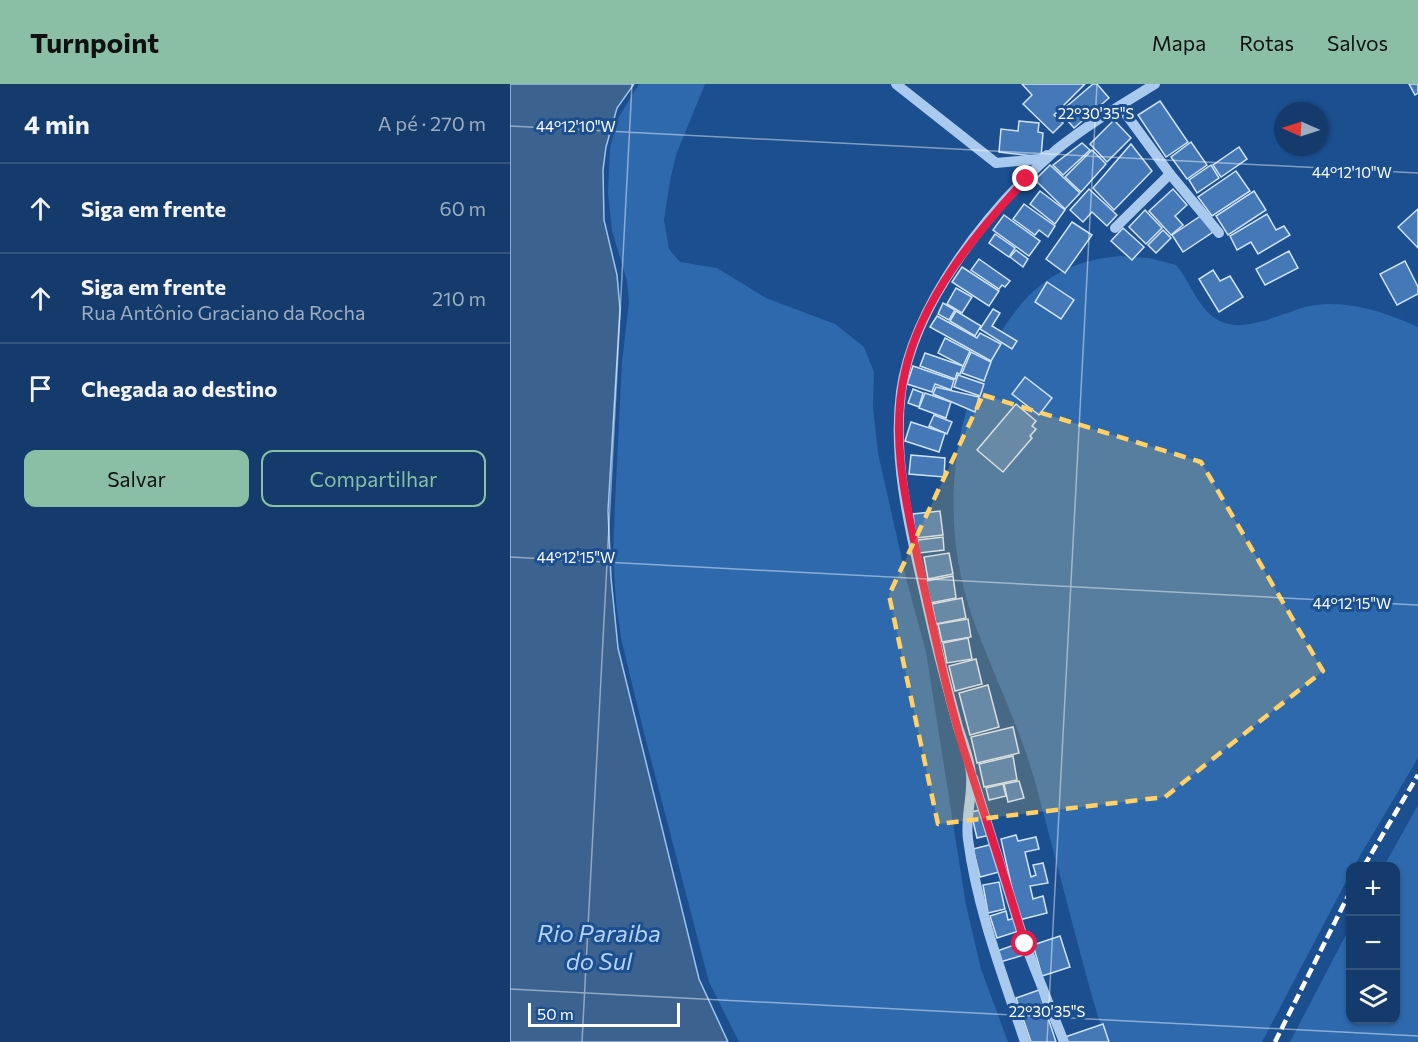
<!DOCTYPE html>
<html lang="pt">
<head>
<meta charset="utf-8">
<style>
	:root { --surface:#143b6b; --page:#214673; --text:#f1f3f6; --muted:#9dadc1; --line:#33557e; --accent:#8abfa5 }
	body { margin:0; font-family:Commissioner,sans-serif; background:var(--page); color:var(--text) }
	.controls { position:absolute; right:18px; bottom:18px; display:grid; overflow:hidden; border-radius:12px; box-shadow:0 2px 4px #0004 }
	.controls button { width:54px; height:54px; display:grid; place-items:center; padding:0; border:0; border-bottom:2px solid var(--line); background:var(--surface); color:var(--text); font:30px sans-serif }
	.compass { position:absolute; left:764px; top:18px; width:54px; height:54px; border-radius:50%; background:var(--surface); box-shadow:0 2px 4px #0004; rotate:273deg }
	.scale { position:absolute; left:18px; bottom:15px; width:152px; box-sizing:border-box; padding-left:6px; border:3px solid #fff; border-top:0; font-size:16px; line-height:21px; white-space:nowrap; color:#fff; -webkit-text-stroke:4px #1b4f8f; paint-order:stroke }
	.stop { position:absolute; width:18px; height:18px; margin:-14px; border:4px solid #e11d48; border-radius:50%; background:#fff }
	.stop.end { background:#e11d48; border-color:#fff; box-shadow:0 2px 6px #0008 }
	.list { margin:0; padding:0; list-style:none }
	h2 { display:flex; justify-content:space-between; align-items:center; height:78px; margin:0; padding:0 24px; font-size:26px }
	h2 small { font-size:20px; font-weight:400; color:var(--muted) }
	.list li { display:grid; grid-template-columns:39px 1fr auto; gap:18px; align-items:center; box-sizing:border-box; height:90px; padding:0 24px; border-top:2px solid var(--line) }
	.list b { display:block; font-size:22px; white-space:nowrap }
	.list p { margin:0; font-size:20px; white-space:nowrap; color:var(--muted) }
	.list em { font-size:20px; font-style:normal; color:var(--muted) }
	.actions { display:flex; gap:12px; padding:18px 24px }
	.actions a { flex:1; padding:14px 0; border:2px solid var(--accent); border-radius:12px; text-align:center; font-size:21px; color:var(--accent) }
	.actions .main { background:var(--accent); color:#111 }
	.icon { flex:none; width:33px; height:33px; fill:none; stroke:currentColor; stroke-width:2; stroke-linecap:round; stroke-linejoin:round }
	.map { position:relative; flex:none; width:908px; height:958px; overflow:hidden }
	header { display:flex; align-items:center; gap:36px; box-sizing:border-box; height:84px; padding:0 30px; background:var(--accent); color:#111 }
	header strong { font-size:28px }
	nav { display:flex; gap:33px; margin-inline-start:auto; font-size:21px }
	main { display:flex }
	aside { flex:1; background:var(--surface) }
	.map>svg:first-child { display:block }
	.green { fill:#2e69ad }
	.water { fill:#3c6290; stroke:#9cc4f0; stroke-width:1.5 }
	.building { fill:#4478b7; stroke:#cfe3fa; stroke-width:1.5 }
	.lines { fill:none; stroke-linecap:round; stroke-linejoin:round }
	.minor { stroke:#a9c9ee; stroke-width:10 }
	.rail { stroke:#fff; stroke-width:4.5; stroke-dasharray:10 4.5; stroke-linecap:butt }
	.route { stroke:#e11d48; stroke-width:8 }
	.marked { fill:#ffd166; fill-opacity:0.2; stroke:#ffd166; stroke-width:4.5; stroke-dasharray:12 8; stroke-linejoin:round }
	.ticks { fill:none; stroke:#fff; stroke-width:1.5; stroke-opacity:0.45 }
	.labels { text-anchor:middle; stroke-width:6; stroke-linejoin:round; paint-order:stroke }
	.water-label { font-size:24px; font-style:italic; fill:#b5d3f5; stroke:#1b4f8f }
	.ticks-label { font-size:15px; text-anchor:middle; fill:#fff; stroke:#1b4f8f; stroke-width:6; stroke-linejoin:round; paint-order:stroke }
</style>
</head>
<body>
<header>
<strong>Turnpoint</strong>
<nav><a>Mapa</a><a>Rotas</a><a>Salvos</a></nav>
</header>
<main>
<aside>
<h2>4 min<small>A pé · 270 m</small></h2>
<ul class="list">
<li><svg class="icon" aria-label="ahead" viewBox="0 0 24 24"><path d="M12 20V5M6 11l6-6 6 6"/></svg><div><b>Siga em frente</b></div><em>60 m</em></li>
<li><svg class="icon" aria-label="ahead" viewBox="0 0 24 24"><path d="M12 20V5M6 11l6-6 6 6"/></svg><div><b>Siga em frente</b><p>Rua Antônio Graciano da Rocha</p></div><em>210 m</em></li>
<li><svg class="icon" aria-label="arrive" viewBox="0 0 24 24"><path d="M6 21V4h12l-3 4 3 4H6"/></svg><div><b>Chegada ao destino</b></div></li>
</ul>
<div class="actions"><a class="main">Salvar</a><a>Compartilhar</a></div>
</aside>
<div class="map">
<svg width="908" height="958" viewBox="0 0 908 958">
	<rect width="100%" height="100%" fill="#1b4f8f"/>
	<!-- green -->
	<g class="green">
		<path d="M129,0H195L166,71L160,97L154,136L159,165L170,178L207,184L256,214L325,240L354,263L364,288L363,323L368,369L397,498L416,568L456,821L471,885L498,958H229L199,898L132,641L111,554L106,518L103,472L105,419L112,278L119,218L117,197L102,147L98,109L100,65L107,36Z"/>
		<path d="M611,172L639,174L666,181C681,198 687,224 708,236C734,252 778,225 805,221C839,216 878,229 908,243V674L844,782H840V790L752,958H597C586,930 579,901 571,872C556,815 541,758 526,701C510,642 482,589 462,532C431,442 439,338 486,256C517,204 549,177 611,172Z"/>
		<path d="M908,721V958H780L840,843V936H886V782H874Z"/>
	</g>
	<!-- water -->
	<path class="water" d="M0,0H124L107,24L96,63L93,86L94,136L107,191L110,225L98,427L101,494L108,564L189,895L218,958H0Z"/>
	<!-- building -->
	<g class="building">
		<path d="M512,0H575L544,31L553,39L543,49L513,20L522,11Z"/>
		<path d="M583,0H587L599,14L564,44L550,28Z"/>
		<path d="M899,0H908V9L905,11Z"/>
		<path d="M650,17L678,58L656,73L628,31Z"/>
		<path d="M604,36L621,54L597,78L580,60Z"/>
		<path d="M509,37L529,39L528,48L533,49L531,73L489,68L491,45L508,47Z"/>
		<path d="M681,58L697,81L677,95L661,73Z"/>
		<path d="M572,59L580,66L553,91L543,81Z"/>
		<path d="M621,60L642,87L604,126L583,104Z"/>
		<path d="M729,63L737,75L711,93L703,81Z"/>
		<path d="M582,66L596,80L571,108L555,93Z"/>
		<path d="M540,81L570,109L555,125L525,96Z"/>
		<path d="M701,81L709,94L687,109L679,96Z"/>
		<path d="M726,87L740,107L702,132L688,113Z"/>
		<path d="M579,105L607,131L597,142L582,128L573,138L560,126Z"/>
		<path d="M663,105L677,121L665,132L673,141L661,151L639,127Z"/>
		<path d="M530,107L555,126L545,140L520,120Z"/>
		<path d="M744,107L756,126L718,151L706,132Z"/>
		<path d="M514,120L545,142L538,153L529,146L525,151L503,135Z"/>
		<path d="M908,125V164L888,143Z"/>
		<path d="M635,126L652,144L636,160L619,143Z"/>
		<path d="M757,130L766,146L774,142L780,151L748,170L741,158L727,166L720,152Z"/>
		<path d="M494,131L530,157L519,172L483,146Z"/>
		<path d="M692,131L703,148L673,168L662,151Z"/>
		<path d="M562,138L582,151L555,189L536,175Z"/>
		<path d="M613,144L634,163L622,176L601,157Z"/>
		<path d="M653,146L661,154L646,169L638,161Z"/>
		<path d="M485,150L505,164L499,173L479,159Z"/>
		<path d="M506,166L518,175L513,183L500,173Z"/>
		<path d="M779,167L788,184L755,201L746,185Z"/>
		<path d="M469,175L500,197L495,203L492,201L489,205L461,186Z"/>
		<path d="M895,177L908,203V210L887,221L870,190Z"/>
		<path d="M452,183L489,207L479,222L442,198Z"/>
		<path d="M703,186L710,197L720,192L733,213L709,228L689,195Z"/>
		<path d="M537,198L564,216L551,235L525,218Z"/>
		<path d="M446,204L462,213L452,229L437,220Z"/>
		<path d="M433,219L445,226L439,236L428,230Z"/>
		<path d="M483,225L490,229L482,242L507,257L502,265L470,245Z"/>
		<path d="M446,227L471,242L465,252L440,237Z"/>
		<path d="M427,232L467,254L470,249L491,260L481,277L420,243Z"/>
		<path d="M435,254L460,267L453,282L428,269Z"/>
		<path d="M461,268L481,278L474,297L452,289Z"/>
		<path d="M415,269L453,282L450,290L447,289L445,295L410,282Z"/>
		<path d="M403,282L444,296L441,306L425,300L422,308L397,300Z"/>
		<path d="M448,291L474,300L470,312L444,303Z"/>
		<path d="M515,293L542,314L529,331L502,310Z"/>
		<path d="M426,303L469,313L465,328L423,310Z"/>
		<path d="M403,305L413,309L409,323L398,319Z"/>
		<path d="M415,309L441,318L436,334L409,324Z"/>
		<path d="M506,320L526,337L522,342L526,345L520,352L522,354L493,388L467,366Z"/>
		<path d="M424,331L442,338L437,350L419,342Z"/>
		<path d="M401,338L435,349L429,368L395,357Z"/>
		<path d="M401,371L435,374L434,393L399,390Z"/>
		<path d="M430,427L433,451L406,454L403,430Z"/>
		<path d="M433,453L434,466L409,469L408,456Z"/>
		<path d="M439,469L443,490L418,495L414,473Z"/>
		<path d="M443,492L446,514L420,519L416,497Z"/>
		<path d="M452,514L456,534L426,540L422,520Z"/>
		<path d="M458,535L461,553L432,558L428,540Z"/>
		<path d="M458,554L462,575L437,579L433,559Z"/>
		<path d="M466,575L472,600L445,607L439,582Z"/>
		<path d="M478,601L489,643L460,651L449,609Z"/>
		<path d="M503,643L509,669L467,679L461,653Z"/>
		<path d="M503,672L507,696L474,703L469,680Z"/>
		<path d="M509,697L514,714L498,718L494,700Z"/>
		<path d="M493,700L496,712L479,716L476,704Z"/>
		<path d="M475,725L480,751L467,754L461,728Z"/>
		<path d="M506,751L508,757L526,753L529,765L515,768L521,793L526,791L523,781L533,779L538,799L520,802L523,815L533,812L537,829L509,836L491,755Z"/>
		<path d="M483,760L489,788L470,793L463,765Z"/>
		<path d="M489,798L495,825L478,829L473,801Z"/>
		<path d="M496,827L498,836L505,834L509,847L487,854L480,832Z"/>
		<path d="M550,852L560,883L532,892L523,861Z"/>
		<path d="M513,858L517,870L490,878L487,867Z"/>
		<path d="M529,906L546,958H521L506,914Z"/>
		<path d="M593,940L599,958H556L555,953Z"/>
	</g>
	<g class="lines">
		<!-- minor -->
		<g class="minor">
			<path d="M386,0L486,79L530,75L537,71"/>
			<path d="M610,22L660,90L709,149"/>
			<path d="M605,144L660,90"/>
			<path d="M463,694L515,860L554,958"/>
			<path d="M515,958C493,892 467,825 458,755C455,733 463,712 461,690C460,675 453,658 448,643C439,609 429,574 421,538C405,465 381,385 391,308C403,220 480,123 546,66C577,41 611,21 645,0"/>
		</g>
		<!-- rail -->
		<g class="rail">
			<path d="M854,782L908,691"/>
			<path d="M765,958L840,808"/>
		</g>
	</g>
	<g class="lines">
		<!-- route -->
		<path class="route" d="M515,860C498,803 480,747 462,691C440,627 427,560 412,494C398,427 379,357 395,288C411,215 466,149 516,95"/>
	</g>
	<!-- marked area -->
	<path class="marked" d="M473,311L691,378L813,587L655,713L428,740L379,511Z"/>
	<!-- ticks -->
	<path class="ticks" d="M0,42L908,89M0,473L908,521M0,905L908,952M72,958L122,0M537,958L587,0"/>
	<g class="labels">
		<!-- water labels -->
		<g class="water-label">
			<text x="89" y="858">Rio Paraiba<tspan x="89" dy="28">do Sul</tspan></text>
		</g>
	</g>
	<g class="ticks-label">
		<text x="586" y="35">22°30'35"S</text>
		<text x="66" y="48">44°12'10"W</text>
		<text x="842" y="94">44°12'10"W</text>
		<text x="66" y="479">44°12'15"W</text>
		<text x="842" y="525">44°12'15"W</text>
		<text x="537" y="933">22°30'35"S</text>
	</g>
</svg>
<div class="controls">
<button>+</button>
<button>−</button>
<button><svg class="icon" aria-label="layers" viewBox="0 0 24 24"><path d="M12 4l9 5-9 5-9-5zM3 14l9 5 9-5"/></svg></button>
</div>
<svg class="compass" viewBox="-18 -18 36 36"><path d="M0-13l5 13h-10z" fill="#e53935"/><path d="M0 13l5-13h-10z" fill="#9dadc1"/></svg>
<div class="scale">50 m</div>
<div class="stop" style="left:515px;top:860px"></div>
<div class="stop end" style="left:516px;top:95px"></div>
</div>
</main>
</body>
</html>
